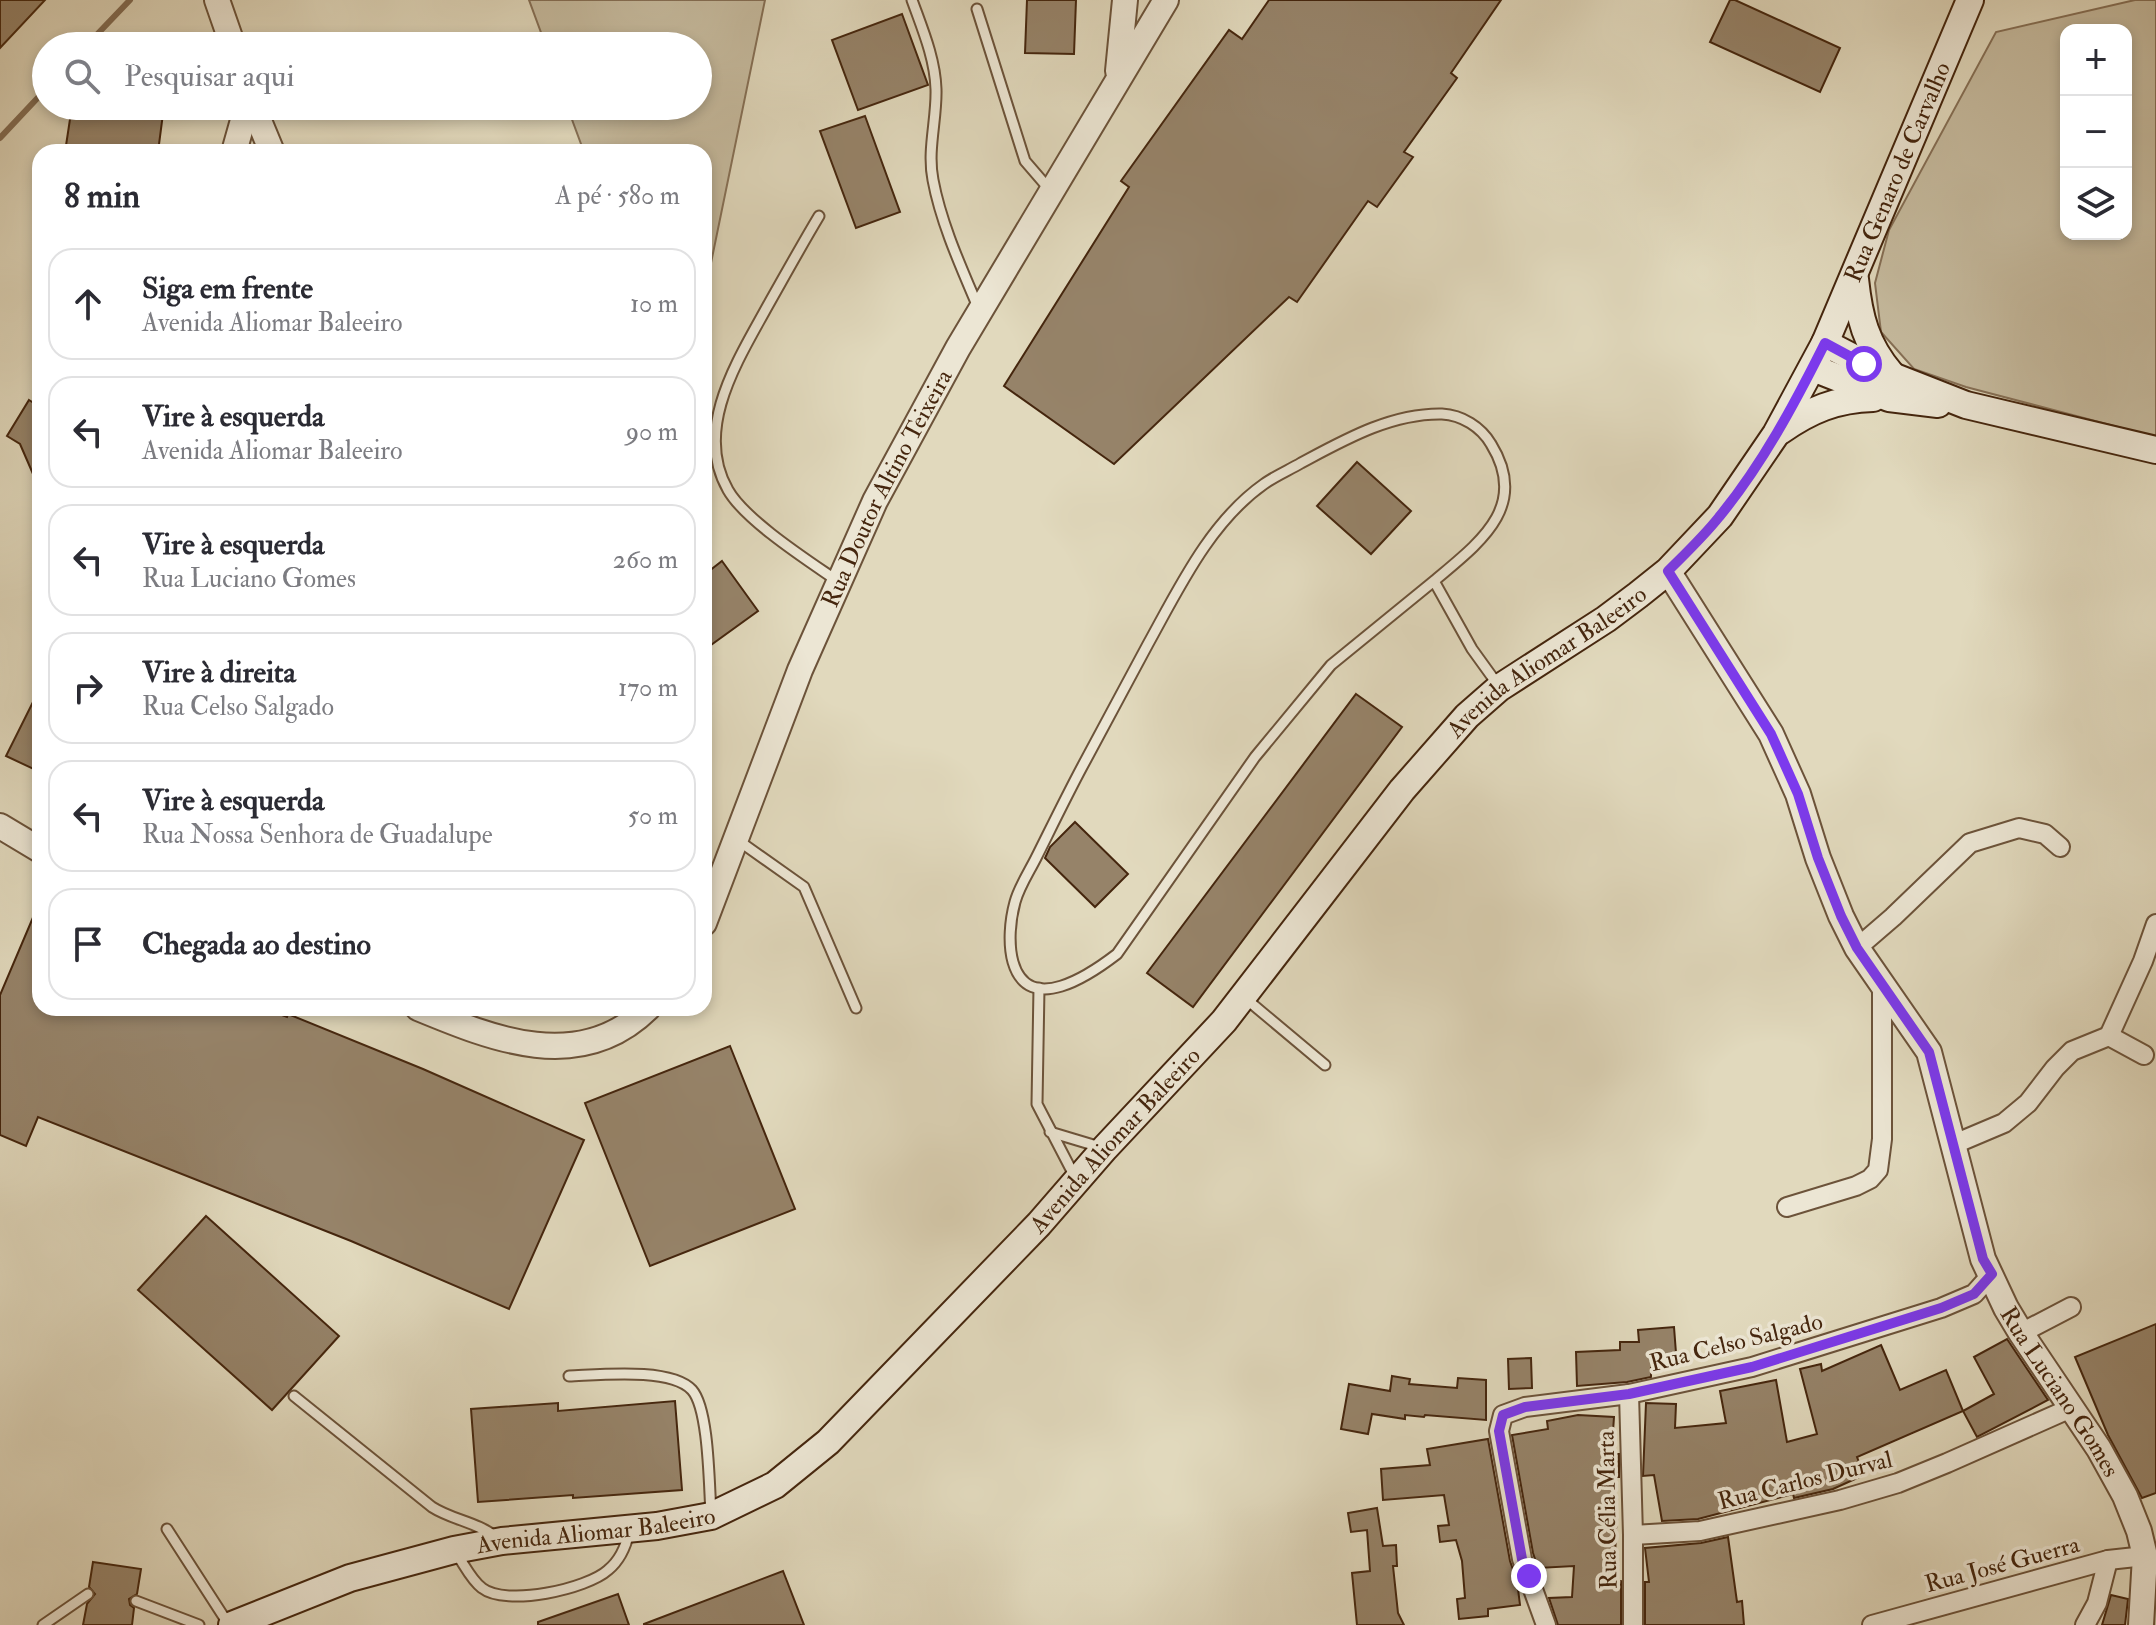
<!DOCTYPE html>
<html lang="pt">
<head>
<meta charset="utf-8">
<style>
	:root { --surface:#fff; --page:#f7f7f7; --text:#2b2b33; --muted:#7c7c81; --line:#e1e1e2 }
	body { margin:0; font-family:"IM FELL Double Pica",serif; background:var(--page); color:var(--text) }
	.controls { position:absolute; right:24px; top:24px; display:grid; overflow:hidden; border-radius:16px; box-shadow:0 4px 12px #0003 }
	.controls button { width:72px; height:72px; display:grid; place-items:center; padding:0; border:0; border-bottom:2px solid var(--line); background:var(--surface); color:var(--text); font:40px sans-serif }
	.stop { position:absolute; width:24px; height:24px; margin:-18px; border:6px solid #7c3aed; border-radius:50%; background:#fff }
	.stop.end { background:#7c3aed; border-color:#fff; box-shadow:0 2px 8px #0008 }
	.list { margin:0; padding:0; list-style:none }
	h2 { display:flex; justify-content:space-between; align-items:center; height:104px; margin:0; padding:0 32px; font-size:34px }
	h2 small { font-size:26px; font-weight:400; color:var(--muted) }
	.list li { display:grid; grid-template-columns:52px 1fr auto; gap:24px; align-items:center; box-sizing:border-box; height:112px; margin:0 16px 16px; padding:0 16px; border:2px solid var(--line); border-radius:24px }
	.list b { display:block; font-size:30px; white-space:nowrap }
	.list p { margin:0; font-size:26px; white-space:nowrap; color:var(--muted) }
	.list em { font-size:26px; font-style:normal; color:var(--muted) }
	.icon { flex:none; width:44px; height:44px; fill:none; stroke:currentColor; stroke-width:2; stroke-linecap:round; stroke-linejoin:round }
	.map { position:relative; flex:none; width:2156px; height:1625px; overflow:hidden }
	.search { position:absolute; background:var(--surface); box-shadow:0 4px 12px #0003; left:32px; top:32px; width:680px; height:88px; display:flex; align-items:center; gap:20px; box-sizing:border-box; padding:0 28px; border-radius:44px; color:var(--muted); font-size:30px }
	.panel { position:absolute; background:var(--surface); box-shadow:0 4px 12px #0003; left:32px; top:144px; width:680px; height:872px; border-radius:24px }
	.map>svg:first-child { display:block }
	.green { fill:#c6bb9f; stroke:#867056; stroke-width:2; fill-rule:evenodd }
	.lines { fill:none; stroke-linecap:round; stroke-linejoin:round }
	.stream { stroke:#836d54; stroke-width:6 }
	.building { fill:#968369; stroke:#45260e; stroke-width:2 }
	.service-casing { stroke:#6c533a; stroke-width:13 }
	.minor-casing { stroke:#6c533a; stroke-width:22 }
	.tertiary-casing { stroke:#6c533a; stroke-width:28 }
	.secondary-casing { stroke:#45260e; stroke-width:30 }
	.service { stroke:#ece6d4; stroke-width:9 }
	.minor { stroke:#ece6d4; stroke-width:18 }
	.tertiary { stroke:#ece6d4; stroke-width:24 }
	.secondary { stroke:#ece6d4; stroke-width:26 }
	.route { stroke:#7c3aed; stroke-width:10 }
	.labels { text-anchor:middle; stroke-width:7; stroke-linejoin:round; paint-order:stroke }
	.street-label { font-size:24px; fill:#45260e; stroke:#ece6d4 }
</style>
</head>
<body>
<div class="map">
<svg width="2156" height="1625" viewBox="0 0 2156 1625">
	<rect width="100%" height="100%" fill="#e1d9bd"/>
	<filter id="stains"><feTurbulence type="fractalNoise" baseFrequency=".0025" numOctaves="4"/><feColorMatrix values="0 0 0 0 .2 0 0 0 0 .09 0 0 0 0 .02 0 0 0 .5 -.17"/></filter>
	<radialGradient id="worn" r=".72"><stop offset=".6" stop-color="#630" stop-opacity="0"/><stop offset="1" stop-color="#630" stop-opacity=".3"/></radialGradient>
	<!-- green -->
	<g class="green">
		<path d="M529,0H765L704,297V152H584L567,106H698V46H546Z"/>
		<path d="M2135,0H2156V437L1966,387L1914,369L1881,332L1875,283L1889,230L1996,32ZM2066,30H2126V234H2066Z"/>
	</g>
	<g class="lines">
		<!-- stream -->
		<g class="stream">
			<path d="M86,46L130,0"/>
			<path d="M0,138L46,89"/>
		</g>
	</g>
	<!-- building -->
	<g class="building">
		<path d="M0,0H45L0,48Z"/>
		<path d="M1027,0H1076L1074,54L1025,53Z"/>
		<path d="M1269,0H1501L1451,73L1457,78L1404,152L1413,157L1377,207L1368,201L1297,302L1289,297L1114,464L1004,386L1129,187L1121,181L1229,30L1242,39Z"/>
		<path d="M1730,0H1735L1840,48L1820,92L1710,42Z"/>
		<path d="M902,14L928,85L858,110L832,40Z"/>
		<path d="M72,106H164L158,152H65Z"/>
		<path d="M865,116L900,212L856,228L820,131Z"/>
		<path d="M29,400L40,407V490L20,444L7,436Z"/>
		<path d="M1357,462L1411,511L1371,554L1317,506Z"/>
		<path d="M722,561L758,611L704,650V575Z"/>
		<path d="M40,688V772L6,756Z"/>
		<path d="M1356,694L1402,727L1193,1007L1147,973Z"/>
		<path d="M1075,822L1128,874L1095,907L1045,858L1050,847Z"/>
		<path d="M40,901V1008H264L287,1017L288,1014L423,1069L584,1140L509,1309L351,1241L38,1117L26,1146L0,1135V995Z"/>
		<path d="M730,1046L795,1209L650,1266L585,1103Z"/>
		<path d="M206,1216L339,1336L272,1410L138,1290Z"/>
		<path d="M2156,1324V1493L2142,1498L2108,1435L2075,1357Z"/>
		<path d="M1674,1327L1677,1366L1651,1368V1377L1627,1382L1577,1386L1576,1352L1620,1350V1342H1639L1638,1330Z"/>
		<path d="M2007,1339L2048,1400L1977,1437L1963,1411L1994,1394L1974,1357Z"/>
		<path d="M1881,1345L1900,1390L1946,1370L1963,1411L1857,1457L1864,1475L1833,1489L1794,1498L1793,1494L1698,1519L1662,1521L1654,1475L1643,1476L1646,1403L1676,1404L1675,1428L1726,1423L1720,1391L1776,1380L1787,1442L1817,1434L1800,1369L1821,1364L1822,1371Z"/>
		<path d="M1531,1358L1532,1388L1509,1389L1508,1359Z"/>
		<path d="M1392,1376L1410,1379L1409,1384L1457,1388L1458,1378L1486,1380V1420L1425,1415L1424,1417L1405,1415V1419L1372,1414L1368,1434L1341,1429L1349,1384L1390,1391Z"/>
		<path d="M675,1401L682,1490L573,1498V1495L478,1502L471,1409L558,1403V1411Z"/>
		<path d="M1578,1415L1614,1417L1612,1446L1613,1454H1619V1477H1614L1613,1509H1617L1614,1580L1621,1581V1625H1558L1549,1598L1572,1597L1574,1566L1538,1568L1533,1553L1512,1435L1548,1429L1547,1421Z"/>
		<path d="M1488,1439L1510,1561L1517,1581L1520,1605L1488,1609V1616L1459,1619L1457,1599L1465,1598L1462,1561L1456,1540L1440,1542L1438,1526L1449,1525L1444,1495L1383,1500L1381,1469L1430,1465L1427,1449Z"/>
		<path d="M1377,1508L1383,1546L1396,1545L1397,1566H1393L1398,1613L1404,1625H1357L1352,1573L1370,1571L1367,1530L1351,1532L1348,1513Z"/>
		<path d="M1728,1537L1737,1602L1742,1601L1744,1625H1645V1582H1649L1645,1548L1701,1543Z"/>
		<path d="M93,1562L141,1569L137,1594L129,1599L130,1605L134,1608L132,1625H83L87,1604L95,1594L89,1587Z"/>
		<path d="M783,1571L804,1625H644V1624Z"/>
		<path d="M618,1594L629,1625H538V1622Z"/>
		<path d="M2111,1595L2128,1599L2125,1625H2102Z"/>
	</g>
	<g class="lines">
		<defs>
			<g id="service">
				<path d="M912,0C922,28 935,58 936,89C937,119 927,150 933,180C941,223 961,267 978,307"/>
				<path d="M977,9L1025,161L1050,190"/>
				<path d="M819,216C801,246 784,277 767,307C738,360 693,429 728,490C745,520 807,560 836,580"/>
				<path d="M1434,581L1331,665L1255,757L1117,954C1091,974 1029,1017 1013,962C1008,944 1010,920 1015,902C1019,887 1029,872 1036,858C1051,828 1066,797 1082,767C1104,726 1126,685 1148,644C1179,588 1210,522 1264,484C1275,476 1289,470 1301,463C1344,440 1391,413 1442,414C1462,415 1481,427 1491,444C1530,507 1479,543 1434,581L1472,649L1498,685"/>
				<path d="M739,841L804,887L856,1008"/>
				<path d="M1039,988L1037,1104L1076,1179"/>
				<path d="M1245,998L1325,1065"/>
				<path d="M1050,1132L1100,1147"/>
				<path d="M569,1376C598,1375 671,1367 692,1390C709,1409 709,1485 711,1513"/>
				<path d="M294,1396L432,1507C452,1520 477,1522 496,1537"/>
				<path d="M167,1529L229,1625"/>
				<path d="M456,1553C464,1564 471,1580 482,1588C506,1607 587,1589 608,1570C619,1561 626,1546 629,1532"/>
				<path d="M136,1601L199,1625"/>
				<path d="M43,1625L88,1594"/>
			</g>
			<g id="minor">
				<path d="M1857,948L1893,917L1970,843L2019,828L2045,834L2060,847"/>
				<path d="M2109,1036L2143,961L2156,924"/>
				<path d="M1952,1145L2004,1123L2028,1103L2055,1068L2072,1051L2109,1036L2144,1055"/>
				<path d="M1787,1207L1856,1186L1870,1179L1878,1170L1882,1139V985"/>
				<path d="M2021,1333L2071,1307"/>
				<path d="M1629,1394L1633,1535V1625"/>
				<path d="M1633,1535L1700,1531L1840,1500L1898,1483L1947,1463L2071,1408"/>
				<path d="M1546,1625L1522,1559L1499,1431L1503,1415L1525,1407L1629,1394L1752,1367L1941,1308L1974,1294L1992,1274"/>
				<path d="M1872,1625L2108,1560L2145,1556"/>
				<path d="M2085,1625L2097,1603L2108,1560"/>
			</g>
			<g id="tertiary">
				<path d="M217,0L233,46"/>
				<path d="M1118,71L1125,0"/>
				<path d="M253,106L272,152"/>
				<path d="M234,152L247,106"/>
				<path id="s1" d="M1668,571L1771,734L1798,794L1818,858L1841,916L1857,948L1929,1052L1983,1259L2006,1308L2021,1333L2099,1449L2125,1496L2139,1531L2145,1556L2141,1625"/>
				<path d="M0,826L40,850"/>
				<path id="s2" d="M704,923L800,670L875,501L958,348L1166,0"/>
				<path d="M418,1008C493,1039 580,1075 648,1008"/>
			</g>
			<g id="secondary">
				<path d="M1855,279C1859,317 1866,345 1891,374"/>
				<path d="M1825,343L1877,370L1966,405L2156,450"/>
				<path d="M1813,368L1889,398L1938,404"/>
				<path d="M1780,431C1810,410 1836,399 1873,398"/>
				<path id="s3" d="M232,1625L350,1578L454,1550L502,1541L657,1526L711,1516L775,1485L828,1442L1039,1224L1105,1148L1224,1021L1402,790L1467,716L1499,688L1606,619L1638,595L1668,571L1720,516L1776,434L1825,343L1970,0"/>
			</g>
		</defs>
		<!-- service casing -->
		<use href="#service" class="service-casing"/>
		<!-- minor casing -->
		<use href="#minor" class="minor-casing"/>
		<!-- tertiary casing -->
		<use href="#tertiary" class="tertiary-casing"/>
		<!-- secondary casing -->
		<use href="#secondary" class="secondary-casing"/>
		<!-- service -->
		<use href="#service" class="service"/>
		<!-- minor -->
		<use href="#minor" class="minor"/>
		<!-- tertiary -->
		<use href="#tertiary" class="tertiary"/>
		<!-- secondary -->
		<use href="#secondary" class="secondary"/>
	</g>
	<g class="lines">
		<!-- route -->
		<path class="route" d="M1529,1576L1522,1559L1499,1431L1503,1415L1525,1407L1629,1394L1752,1367L1941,1308L1974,1294L1992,1274L1983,1259L1929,1052L1857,948L1841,916L1818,858L1798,794L1771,734L1668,571C1686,553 1704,536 1719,517C1762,465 1795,403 1825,343L1864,364"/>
	</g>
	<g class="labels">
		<!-- street labels -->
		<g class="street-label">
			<text dy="8" stroke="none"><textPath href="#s3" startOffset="2314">Rua Genaro de Carvalho</textPath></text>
			<text dy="8" stroke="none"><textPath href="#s2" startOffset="472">Rua Doutor Altino Teixeira</textPath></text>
			<text dy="8" stroke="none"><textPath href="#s3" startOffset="1698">Avenida Aliomar Baleeiro</textPath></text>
			<text dy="8" stroke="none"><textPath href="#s3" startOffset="1050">Avenida Aliomar Baleeiro</textPath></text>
			<text transform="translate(1736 1342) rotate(-14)" y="8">Rua Celso Salgado</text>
			<text dy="8" stroke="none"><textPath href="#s1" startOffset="918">Rua Luciano Gomes</textPath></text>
			<text transform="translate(1805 1480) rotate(-14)" y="8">Rua Carlos Durval</text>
			<text transform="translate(1607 1510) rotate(-91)" y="8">Rua Célia Marta</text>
			<text dy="8" stroke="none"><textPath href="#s3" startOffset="378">Avenida Aliomar Baleeiro</textPath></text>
			<text transform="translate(2002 1564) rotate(-15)" y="8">Rua José Guerra</text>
		</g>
	</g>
	<rect width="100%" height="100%" filter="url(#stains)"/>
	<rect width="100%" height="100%" fill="url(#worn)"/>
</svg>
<div class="controls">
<button>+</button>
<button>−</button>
<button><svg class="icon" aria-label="layers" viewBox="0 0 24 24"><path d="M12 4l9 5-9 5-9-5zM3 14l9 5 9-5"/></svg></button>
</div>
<div class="stop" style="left:1864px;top:364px"></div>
<div class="stop end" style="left:1529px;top:1576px"></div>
<div class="search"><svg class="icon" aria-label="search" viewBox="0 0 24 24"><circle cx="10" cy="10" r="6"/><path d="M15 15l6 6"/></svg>Pesquisar aqui</div>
<section class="panel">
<h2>8 min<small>A pé · 580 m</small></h2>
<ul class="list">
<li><svg class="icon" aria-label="ahead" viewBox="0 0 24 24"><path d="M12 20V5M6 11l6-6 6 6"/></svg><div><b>Siga em frente</b><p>Avenida Aliomar Baleeiro</p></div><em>10 m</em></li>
<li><svg class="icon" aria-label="left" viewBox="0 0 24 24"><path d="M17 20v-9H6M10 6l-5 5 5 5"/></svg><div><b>Vire à esquerda</b><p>Avenida Aliomar Baleeiro</p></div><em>90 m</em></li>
<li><svg class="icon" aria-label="left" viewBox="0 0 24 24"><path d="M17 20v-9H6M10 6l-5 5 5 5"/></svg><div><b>Vire à esquerda</b><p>Rua Luciano Gomes</p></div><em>260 m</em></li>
<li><svg class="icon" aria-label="right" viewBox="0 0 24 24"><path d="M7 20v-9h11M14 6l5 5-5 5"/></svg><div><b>Vire à direita</b><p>Rua Celso Salgado</p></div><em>170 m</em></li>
<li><svg class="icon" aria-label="left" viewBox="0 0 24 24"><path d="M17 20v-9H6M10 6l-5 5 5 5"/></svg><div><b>Vire à esquerda</b><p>Rua Nossa Senhora de Guadalupe</p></div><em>50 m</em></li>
<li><svg class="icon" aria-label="arrive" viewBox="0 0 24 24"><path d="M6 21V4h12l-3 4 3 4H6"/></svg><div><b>Chegada ao destino</b></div></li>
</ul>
</section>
</div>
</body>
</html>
